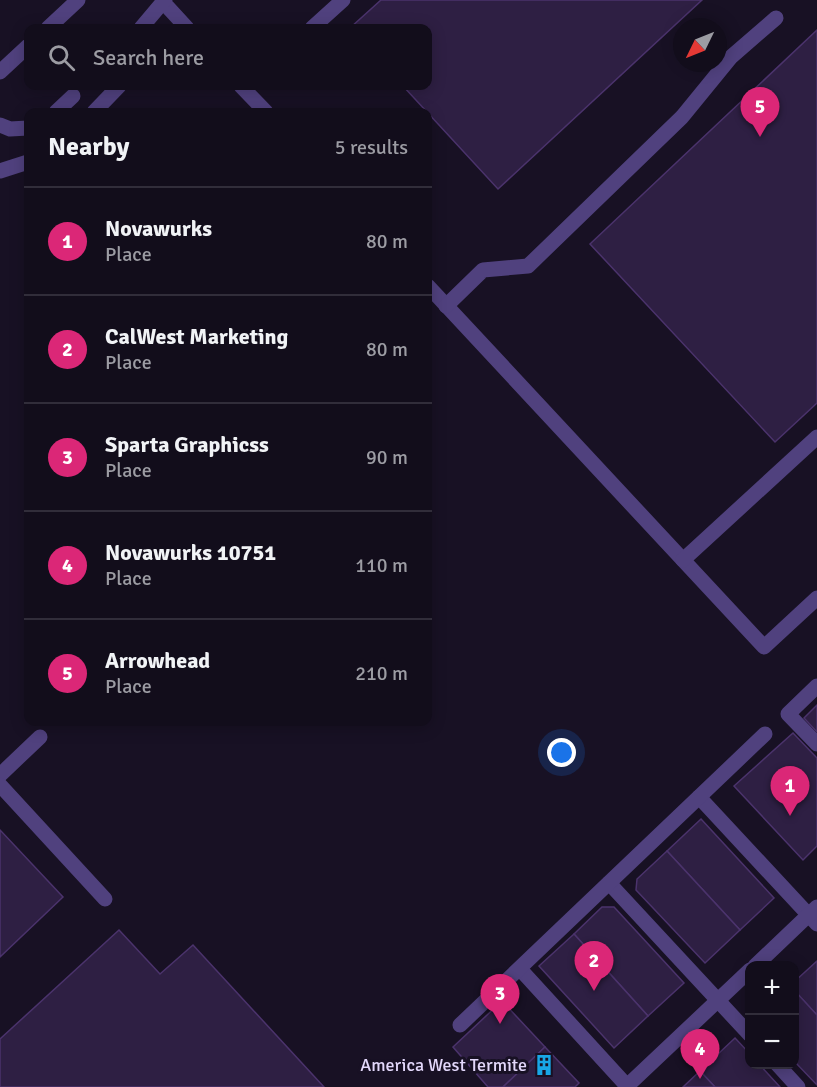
<!DOCTYPE html>
<html lang="en">
<head>
<meta charset="utf-8">
<style>
	:root { --surface:#120d1b; --page:#1b1624; --text:#f1f3f6; --muted:#9c9ca3; --line:#312d3a; --accent:#db2777 }
	body { margin:0; font-family:Signika,sans-serif; background:var(--page); color:var(--text) }
	.controls { position:absolute; right:18px; bottom:18px; display:grid; overflow:hidden; border-radius:12px; box-shadow:0 3px 15px #0003 }
	.controls button { width:54px; height:54px; display:grid; place-items:center; padding:0; border:0; border-bottom:2px solid var(--line); background:var(--surface); color:var(--text); font:30px sans-serif }
	.compass { position:absolute; left:673px; top:18px; width:54px; height:54px; border-radius:50%; background:var(--surface); box-shadow:0 3px 15px #0003; rotate:227deg }
	.you { position:absolute; left:562px; top:753px; width:21px; height:21px; margin:-15px; border:4px solid #fff; border-radius:50%; background:#1a73e8; box-shadow:0 0 0 9px #1a73e833 }
	.badge { display:grid; place-items:center; width:39px; height:39px; border-radius:50%; background:var(--accent); color:#fff; font-size:20px; font-weight:700 }
	.pin { position:absolute; translate:-50% -50px; filter:drop-shadow(0 2px 3px #0008) }
	.pin::after { content:''; position:absolute; top:32px; width:21px; height:18px; background:inherit; clip-path:polygon(0 0,100% 0,50% 100%) }
	.list { margin:0; padding:0; list-style:none }
	h2 { display:flex; justify-content:space-between; align-items:center; height:78px; margin:0; padding:0 24px; font-size:26px }
	h2 small { font-size:20px; font-weight:400; color:var(--muted) }
	.list li { display:grid; grid-template-columns:39px 1fr auto; gap:18px; align-items:center; box-sizing:border-box; height:108px; padding:0 24px; border-top:2px solid var(--line) }
	.list b { display:block; font-size:22px; white-space:nowrap }
	.list p { margin:0; font-size:20px; white-space:nowrap; color:var(--muted) }
	.list em { font-size:20px; font-style:normal; color:var(--muted) }
	.icon { flex:none; width:33px; height:33px; fill:none; stroke:currentColor; stroke-width:2; stroke-linecap:round; stroke-linejoin:round }
	.map { position:relative; flex:none; width:817px; height:1087px; overflow:hidden }
	.search { position:absolute; background:var(--surface); box-shadow:0 3px 15px #0003; left:24px; top:24px; width:408px; height:66px; display:flex; align-items:center; gap:15px; box-sizing:border-box; padding:0 21px; border-radius:12px; color:var(--muted); font-size:22px }
	.panel { position:absolute; background:var(--surface); box-shadow:0 3px 15px #0003; left:24px; top:108px; width:408px; height:618px; border-radius:12px }
	.map>svg:first-child { display:block }
	.building { fill:#2e1f43; stroke:#4b336c; stroke-width:1.5 }
	.lines { fill:none; stroke-linecap:round; stroke-linejoin:round }
	.minor { stroke:#50417e; stroke-width:15 }
	.labels { text-anchor:middle; stroke-width:6; stroke-linejoin:round; paint-order:stroke }
	.poi-label { font-size:18px; fill:#e3d8fb; stroke:#181124; text-anchor:end }
</style>
</head>
<body>
<div class="map">
<svg width="817" height="1087" viewBox="0 0 817 1087">
	<rect width="100%" height="100%" fill="#181124"/>
	<!-- building -->
	<g class="building">
		<path d="M381,0H702L498,189L403,86H428V28H350Z"/>
		<path d="M817,30V403L775,442L590,244Z"/>
		<path d="M817,705V732L804,718Z"/>
		<path d="M793,733L817,758V846L803,860L734,786Z"/>
		<path d="M701,819L774,898L740,930L667,851Z"/>
		<path d="M0,830L63,897L0,957Z"/>
		<path d="M667,851L740,930L705,963L636,890L637,879Z"/>
		<path d="M602,907H614L684,983L648,1016L574,934Z"/>
		<path d="M119,930L160,974L193,945L324,1087H0V1039Z"/>
		<path d="M574,934L648,1016L614,1048L539,966Z"/>
		<path d="M817,961V1015L794,990V982Z"/>
		<path d="M794,990L817,1015V1085L794,1061Z"/>
		<path d="M502,1001L545,1047L503,1087H488L453,1047Z"/>
		<path d="M735,1038L750,1054V1064H759L780,1087H715L700,1071Z"/>
		<path d="M545,1047L579,1083L575,1087H503Z"/>
		<path d="M700,1071L715,1087H683Z"/>
	</g>
	<g class="lines">
		<!-- minor -->
		<g class="minor">
			<path d="M165,0L163,2L187,28"/>
			<path d="M48,28L78,0"/>
			<path d="M141,28L163,2"/>
			<path d="M312,28L343,0"/>
			<path d="M0,72L28,46"/>
			<path d="M241,86L266,112"/>
			<path d="M56,112L73,96"/>
			<path d="M94,112L119,86"/>
			<path d="M0,125L10,129L28,128"/>
			<path d="M0,171L28,162"/>
			<path d="M428,286L764,647L817,598"/>
			<path d="M446,306L483,270L528,266L682,117L731,57L776,18"/>
			<path d="M683,560L817,437"/>
			<path d="M817,686L788,714L817,744"/>
			<path d="M0,775L40,737"/>
			<path d="M0,785L105,899"/>
			<path d="M699,797L817,924"/>
			<path d="M609,883L750,1035"/>
			<path d="M755,966L817,907"/>
			<path d="M520,969L628,1087"/>
			<path d="M460,1025L765,734"/>
			<path d="M777,1064L798,1087"/>
			<path d="M626,1087L750,970"/>
		</g>
	</g>
	<!-- icons -->
	<defs>
		<symbol id="building-bare" viewBox="-9 -9 18 18"><path d="M-4-6H4V6H1V3H-1V6H-4ZM-2.5-4.3h1.7v1.8h-1.7ZM.8-4.3h1.7v1.8H.8ZM-2.5-1h1.7V.8h-1.7ZM.8-1h1.7V.8H.8Z" fill="#18a7e7" stroke="#181124" stroke-width="2.5" paint-order="stroke"/></symbol>
	</defs>
	<g fill-rule="evenodd">
		<use href="#building-bare" x="529" y="1050" width="30" height="30"/>
	</g>
	<g class="labels">
		<!-- poi labels -->
		<g class="poi-label">
			<text x="527" y="1071">America West Termite</text>
		</g>
	</g>
</svg>
<div class="controls">
<button>+</button>
<button>−</button>
</div>
<svg class="compass" viewBox="-18 -18 36 36"><path d="M0-13l5 13h-10z" fill="#e53935"/><path d="M0 13l5-13h-10z" fill="#9c9ca3"/></svg>
<div class="you"></div>
<div class="pin badge" style="left:790px;top:816px">1</div>
<div class="pin badge" style="left:594px;top:991px">2</div>
<div class="pin badge" style="left:500px;top:1024px">3</div>
<div class="pin badge" style="left:700px;top:1079px">4</div>
<div class="pin badge" style="left:760px;top:137px">5</div>
<div class="search"><svg class="icon" aria-label="search" viewBox="0 0 24 24"><circle cx="10" cy="10" r="6"/><path d="M15 15l6 6"/></svg>Search here</div>
<section class="panel">
<h2>Nearby<small>5 results</small></h2>
<ul class="list">
<li><span class="badge">1</span><div><b>Novawurks</b><p>Place</p></div><em>80 m</em></li>
<li><span class="badge">2</span><div><b>CalWest Marketing</b><p>Place</p></div><em>80 m</em></li>
<li><span class="badge">3</span><div><b>Sparta Graphicss</b><p>Place</p></div><em>90 m</em></li>
<li><span class="badge">4</span><div><b>Novawurks 10751</b><p>Place</p></div><em>110 m</em></li>
<li><span class="badge">5</span><div><b>Arrowhead</b><p>Place</p></div><em>210 m</em></li>
</ul>
</section>
</div>
</body>
</html>
